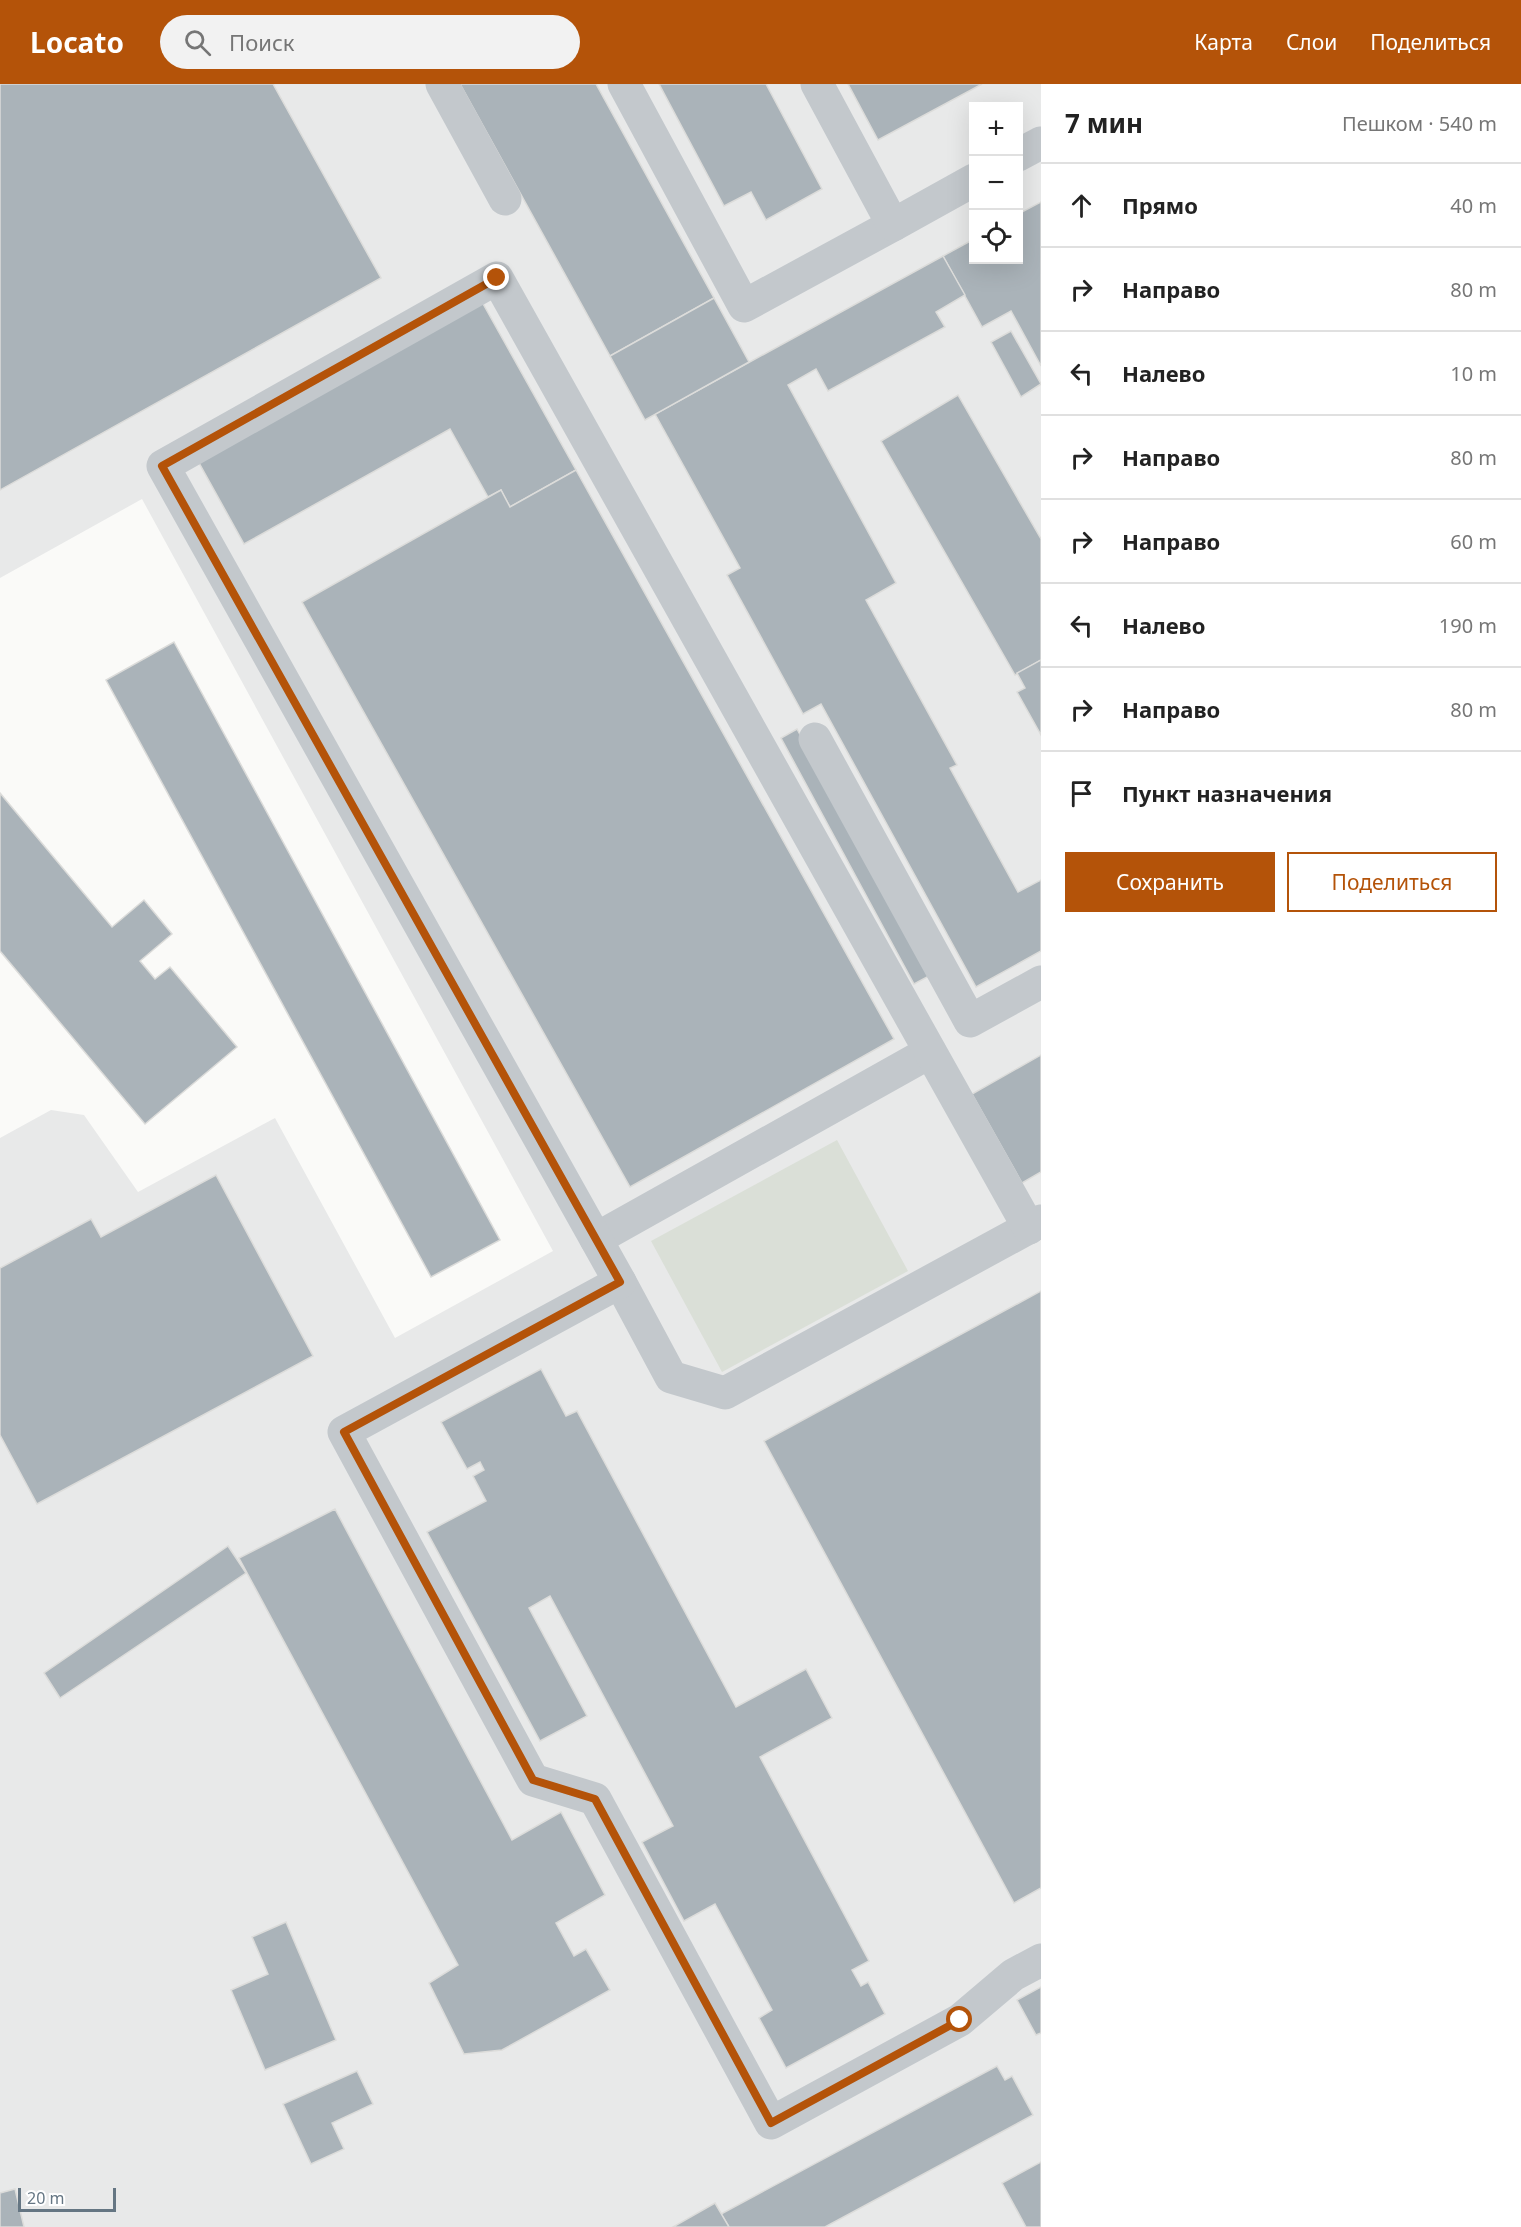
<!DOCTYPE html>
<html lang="ru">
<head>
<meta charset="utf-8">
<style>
	:root { --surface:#fff; --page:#f2f2f2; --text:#222; --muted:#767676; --line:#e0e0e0; --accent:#b45309 }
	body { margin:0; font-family:"Noto Sans",sans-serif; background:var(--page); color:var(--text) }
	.controls { position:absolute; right:18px; top:18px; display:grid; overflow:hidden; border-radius:0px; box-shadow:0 6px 24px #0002 }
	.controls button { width:54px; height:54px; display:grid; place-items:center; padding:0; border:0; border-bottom:2px solid var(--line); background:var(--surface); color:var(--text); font:30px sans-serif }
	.scale { position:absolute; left:18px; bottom:15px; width:98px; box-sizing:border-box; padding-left:6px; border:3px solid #657683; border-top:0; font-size:16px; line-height:21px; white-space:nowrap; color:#657683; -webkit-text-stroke:4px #fff; paint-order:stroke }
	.stop { position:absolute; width:18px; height:18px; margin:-14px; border:4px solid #b45309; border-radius:50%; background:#fff }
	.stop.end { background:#b45309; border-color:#fff; box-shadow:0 2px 6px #0008 }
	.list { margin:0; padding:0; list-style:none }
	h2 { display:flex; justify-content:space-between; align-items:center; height:78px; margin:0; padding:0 24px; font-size:26px }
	h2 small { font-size:20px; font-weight:400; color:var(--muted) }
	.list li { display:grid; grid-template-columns:39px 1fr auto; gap:18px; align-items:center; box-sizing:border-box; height:84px; padding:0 24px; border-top:2px solid var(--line) }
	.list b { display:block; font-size:22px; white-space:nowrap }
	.list em { font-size:20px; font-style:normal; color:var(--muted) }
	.actions { display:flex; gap:12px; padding:18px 24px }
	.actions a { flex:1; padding:14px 0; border:2px solid var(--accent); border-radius:0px; text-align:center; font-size:21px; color:var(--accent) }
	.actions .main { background:var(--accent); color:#fff }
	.icon { flex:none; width:33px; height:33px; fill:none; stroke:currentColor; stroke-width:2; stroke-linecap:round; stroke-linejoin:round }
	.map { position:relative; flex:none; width:1041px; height:2143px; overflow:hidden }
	header { display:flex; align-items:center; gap:36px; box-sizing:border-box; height:84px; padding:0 30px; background:var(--accent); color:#fff }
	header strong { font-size:28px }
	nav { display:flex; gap:33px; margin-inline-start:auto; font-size:21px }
	.search { width:420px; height:54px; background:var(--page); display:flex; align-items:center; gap:15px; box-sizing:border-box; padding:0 21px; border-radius:33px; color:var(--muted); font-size:22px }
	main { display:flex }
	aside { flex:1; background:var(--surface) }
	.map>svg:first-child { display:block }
	.built { fill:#e8e9e9; fill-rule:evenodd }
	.green { fill:#dadfd7 }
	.building { fill:#aab3b9; stroke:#dcdcda; stroke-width:1.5 }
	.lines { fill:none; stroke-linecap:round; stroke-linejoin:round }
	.minor { stroke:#c3c8cc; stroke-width:33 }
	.route { stroke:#b45309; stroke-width:8 }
</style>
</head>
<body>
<header>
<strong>Locato</strong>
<div class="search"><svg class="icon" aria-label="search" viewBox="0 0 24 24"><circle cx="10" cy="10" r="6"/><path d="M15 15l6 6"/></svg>Поиск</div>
<nav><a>Карта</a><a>Слои</a><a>Поделиться</a></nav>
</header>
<main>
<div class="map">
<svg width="1041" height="2143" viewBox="0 0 1041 2143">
	<rect width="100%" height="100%" fill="#fafaf8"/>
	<!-- built -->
	<path class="built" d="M0,0H1041V2143H0V1054L51,1026L84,1031L138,1108L275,1034L395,1254L553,1167L142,415L0,494ZM974,22H1018V176H974Z"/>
	<!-- green -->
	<path class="green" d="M837,1056L908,1187L722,1288L651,1157Z"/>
	<!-- building -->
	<g class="building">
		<path d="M0,0H273L381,194L0,406Z"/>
		<path d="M460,0H596L714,214L610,272Z"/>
		<path d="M659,0H766L822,105L766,136L751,108L724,122Z"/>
		<path d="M848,0H982L878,56Z"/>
		<path d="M1041,118V282L1011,227L982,243L943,172L974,155V176H1018V130Z"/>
		<path d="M943,172L965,211L936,228L945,243L828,307L816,285L788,301L896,499L866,516L957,681L950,684L1018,808L1041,796V867L976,903L821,620L803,630L727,491L740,484L655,330Z"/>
		<path d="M714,214L749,278L645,336L610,272Z"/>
		<path d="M482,218L576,386L510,423L501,406L488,413L450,345L244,460L198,377Z"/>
		<path d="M1011,247L1041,300L1021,313L991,258Z"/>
		<path d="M958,311L1041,455V576L1015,591L881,357Z"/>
		<path d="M576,386L894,955L630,1103L302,518L501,406L510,423Z"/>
		<path d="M174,558L500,1156L431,1193L106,596Z"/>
		<path d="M1041,576V651L1017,608L1025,604L1017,589Z"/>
		<path d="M797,645L931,891L914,900L781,654Z"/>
		<path d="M0,709L112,843L144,816L172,850L140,877L155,895L170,883L237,963L145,1040L0,867Z"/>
		<path d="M1041,971V1088L1022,1099L972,1010Z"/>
		<path d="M216,1091L313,1272L37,1420L0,1351V1184L91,1135L101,1153Z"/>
		<path d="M1041,1207V1804L1014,1819L764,1357Z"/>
		<path d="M541,1285L566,1332L577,1327L736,1623L806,1585L832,1634L760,1673L869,1877L852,1886L861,1902L868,1898L885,1930L786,1984L759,1934L772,1926L715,1820L684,1837L642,1758L673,1742L550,1512L529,1524L587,1632L540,1657L427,1448L486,1417L473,1392L484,1386L480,1378L467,1385L441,1338Z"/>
		<path d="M335,1425L512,1756L561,1728L605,1811L556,1839L574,1872L586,1865L610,1906L502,1966L464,1970L429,1899L458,1881L239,1474Z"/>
		<path d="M228,1462L246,1489L60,1614L44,1589Z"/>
		<path d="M286,1838L336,1956L265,1986L231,1906L268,1890L252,1853Z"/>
		<path d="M1041,1903V1949L1036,1951L1017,1916Z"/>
		<path d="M997,1982L1005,1996L1012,1992L1033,2031L825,2143H729L721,2130Z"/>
		<path d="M357,1987L373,2020L332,2039L344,2065L311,2080L283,2020Z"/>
		<path d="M1041,2078V2143H1026L1002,2099Z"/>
		<path d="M15,2105L24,2143H0V2109Z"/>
		<path d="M715,2119L729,2143H673Z"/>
	</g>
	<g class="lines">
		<!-- minor -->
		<g class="minor">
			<path d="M442,0L505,115"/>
			<path d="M624,0L744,222L893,141"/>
			<path d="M817,0L893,141L974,96"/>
			<path d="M1018,71L1041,59"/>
			<path d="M815,655L970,937L1041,898"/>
			<path d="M1041,1137L725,1309L671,1293L620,1198L344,1348L533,1696L595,1715L771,2039L960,1936L1013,1891L1041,1876"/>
			<path d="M596,1155L930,968"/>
			<path d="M620,1198L163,382L497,194L1029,1144"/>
		</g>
	</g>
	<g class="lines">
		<!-- route -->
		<path class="route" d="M497,194L162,382L620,1198L344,1348L533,1696L595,1715L771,2039L960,1936"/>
	</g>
</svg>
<div class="controls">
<button>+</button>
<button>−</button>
<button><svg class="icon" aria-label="locate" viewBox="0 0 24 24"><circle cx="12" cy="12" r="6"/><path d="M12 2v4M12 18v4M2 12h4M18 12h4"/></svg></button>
</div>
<div class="scale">20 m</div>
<div class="stop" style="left:960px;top:1936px"></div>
<div class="stop end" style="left:497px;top:194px"></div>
</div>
<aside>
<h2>7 мин<small>Пешком · 540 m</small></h2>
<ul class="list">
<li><svg class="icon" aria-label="ahead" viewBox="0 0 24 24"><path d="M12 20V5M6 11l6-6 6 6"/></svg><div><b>Прямо</b></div><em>40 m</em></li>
<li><svg class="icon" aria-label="right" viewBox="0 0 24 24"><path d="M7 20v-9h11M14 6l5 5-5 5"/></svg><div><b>Направо</b></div><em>80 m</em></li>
<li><svg class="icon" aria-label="left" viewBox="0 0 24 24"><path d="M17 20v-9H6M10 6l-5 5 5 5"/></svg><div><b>Налево</b></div><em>10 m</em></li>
<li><svg class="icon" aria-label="right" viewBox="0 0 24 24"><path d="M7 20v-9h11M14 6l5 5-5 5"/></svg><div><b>Направо</b></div><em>80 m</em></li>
<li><svg class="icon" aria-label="right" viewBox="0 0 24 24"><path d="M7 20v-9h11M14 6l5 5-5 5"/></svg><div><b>Направо</b></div><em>60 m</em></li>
<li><svg class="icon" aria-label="left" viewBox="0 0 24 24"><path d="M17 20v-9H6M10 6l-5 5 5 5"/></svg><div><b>Налево</b></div><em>190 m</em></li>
<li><svg class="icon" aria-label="right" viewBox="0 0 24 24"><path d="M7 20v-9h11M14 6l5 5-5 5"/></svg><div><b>Направо</b></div><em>80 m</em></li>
<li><svg class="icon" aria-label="arrive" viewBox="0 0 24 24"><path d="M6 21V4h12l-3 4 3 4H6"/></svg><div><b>Пункт назначения</b></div></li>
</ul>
<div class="actions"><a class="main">Сохранить</a><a>Поделиться</a></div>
</aside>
</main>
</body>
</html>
